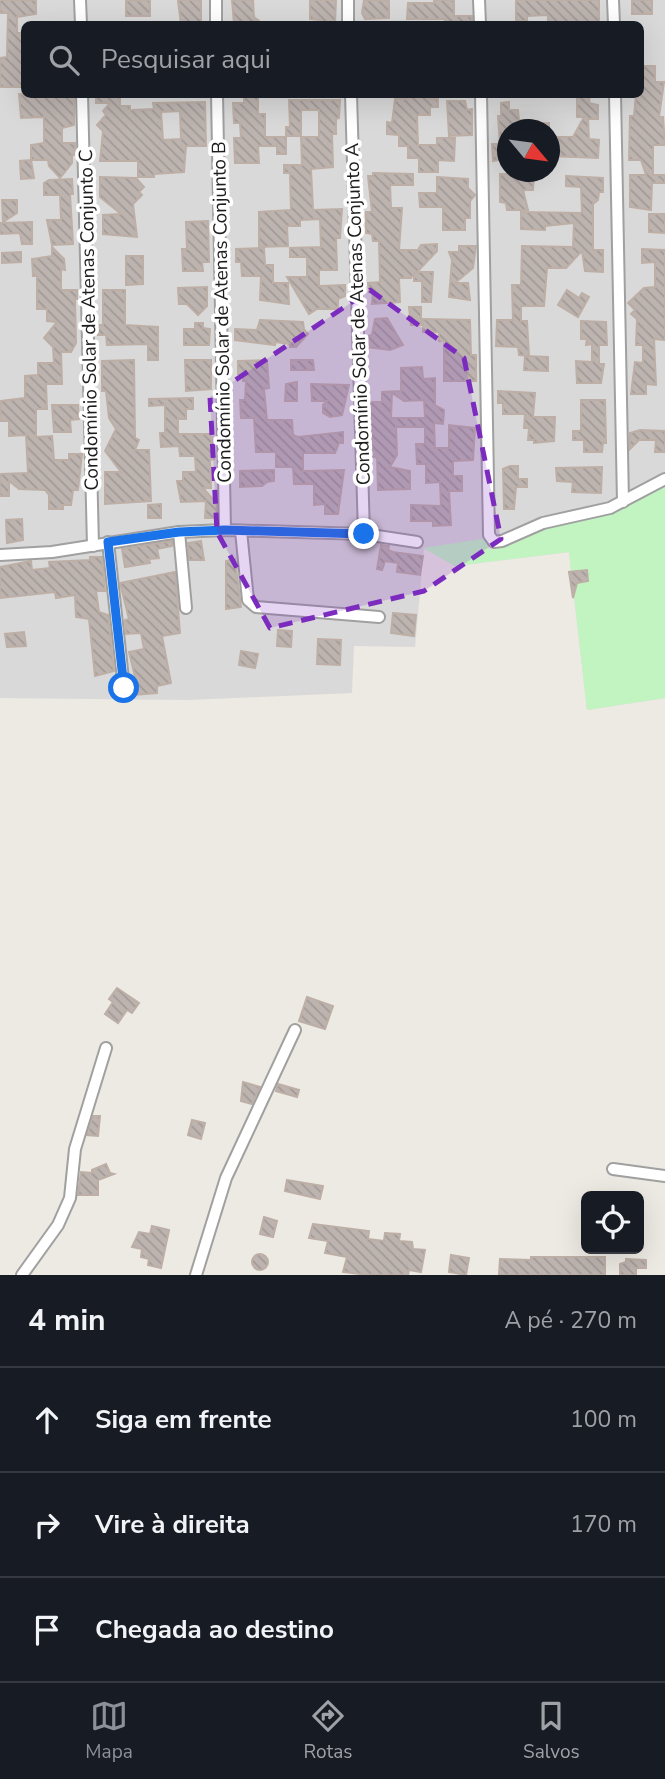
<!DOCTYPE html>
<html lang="pt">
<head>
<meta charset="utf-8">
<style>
	:root { --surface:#171b24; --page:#242831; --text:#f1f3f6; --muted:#9ea1a6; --line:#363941; --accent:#8c9099 }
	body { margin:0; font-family:"Nunito Sans",sans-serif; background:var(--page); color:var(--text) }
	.controls { position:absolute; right:21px; bottom:21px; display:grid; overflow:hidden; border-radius:10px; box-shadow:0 7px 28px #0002 }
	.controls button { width:63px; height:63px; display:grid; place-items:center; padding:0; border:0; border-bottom:2px solid var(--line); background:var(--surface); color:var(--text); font:35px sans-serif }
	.compass { position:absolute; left:497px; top:119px; width:63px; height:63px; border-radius:50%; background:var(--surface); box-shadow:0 7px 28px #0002; rotate:119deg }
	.stop { position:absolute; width:21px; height:21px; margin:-16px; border:5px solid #1a73e8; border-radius:50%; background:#fff }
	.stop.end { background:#1a73e8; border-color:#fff; box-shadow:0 2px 7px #0008 }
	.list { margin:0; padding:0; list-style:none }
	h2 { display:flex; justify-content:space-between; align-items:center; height:91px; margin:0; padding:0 28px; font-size:30px }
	h2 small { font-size:23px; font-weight:400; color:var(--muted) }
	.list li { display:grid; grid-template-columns:46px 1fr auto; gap:21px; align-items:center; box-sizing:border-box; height:105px; padding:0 28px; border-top:2px solid var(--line) }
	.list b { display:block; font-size:26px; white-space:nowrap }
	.list em { font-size:23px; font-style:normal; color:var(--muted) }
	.icon { flex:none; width:38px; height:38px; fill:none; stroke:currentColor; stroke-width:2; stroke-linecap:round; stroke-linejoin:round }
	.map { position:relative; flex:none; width:665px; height:1275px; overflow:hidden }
	.search { position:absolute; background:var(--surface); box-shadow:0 7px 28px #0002; left:21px; right:21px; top:21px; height:77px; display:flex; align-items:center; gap:18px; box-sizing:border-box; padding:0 24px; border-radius:10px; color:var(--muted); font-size:26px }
	.sheet { height:406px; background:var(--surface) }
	nav { display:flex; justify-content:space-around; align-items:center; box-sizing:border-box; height:98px; border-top:2px solid var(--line); background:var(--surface); font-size:19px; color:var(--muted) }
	nav a { display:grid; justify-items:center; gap:4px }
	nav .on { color:var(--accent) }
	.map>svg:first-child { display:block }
	.residential { fill:#dad9d9; fill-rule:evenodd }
	.park { fill:#c2f4c2 }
	.building { fill:url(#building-back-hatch); stroke:#bdafa6; stroke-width:2; fill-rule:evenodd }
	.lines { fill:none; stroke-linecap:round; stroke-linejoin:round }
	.street-casing { stroke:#a0a0a0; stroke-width:14 }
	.street { stroke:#fff; stroke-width:10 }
	.route { stroke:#1a73e8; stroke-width:9 }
	.marked { fill:#7b2cbf; fill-opacity:0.2; stroke:#7b2cbf; stroke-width:5; stroke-dasharray:14 9; stroke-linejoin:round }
	.labels { text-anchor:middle; stroke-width:7; stroke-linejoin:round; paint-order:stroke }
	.street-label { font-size:19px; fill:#1c1c1c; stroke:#fff }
</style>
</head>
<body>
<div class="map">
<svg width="665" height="1275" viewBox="0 0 665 1275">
	<defs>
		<pattern id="building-back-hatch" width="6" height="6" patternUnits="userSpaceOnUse" patternTransform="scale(1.75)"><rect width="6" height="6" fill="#bdb4b0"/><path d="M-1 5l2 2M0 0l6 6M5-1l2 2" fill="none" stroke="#a29a97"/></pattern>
	</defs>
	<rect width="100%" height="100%" fill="#ede9e3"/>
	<!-- residential -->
	<path class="residential" d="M0,0H665V698L587,710L569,552L455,566L424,548L415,647L354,646L352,693L188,700L0,698ZM24,24H640V94H24ZM508,130H550V172H508Z"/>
	<!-- park -->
	<path class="park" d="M665,484V698L587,710L569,552L455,566L423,548L488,538V550L513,544L543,529L624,509L654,488Z"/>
	<!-- building -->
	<g class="building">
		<path d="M0,0H36V14L17,17V33H24V87H0V58L7,57L8,13H0Z"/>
		<path d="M150,0V16H126V1Z"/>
		<path d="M181,0H201V24H181L178,1Z"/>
		<path d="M232,0H253L254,17L263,24H234Z"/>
		<path d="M310,0H336L335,24H321V20L310,19Z"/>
		<path d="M364,0L389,1V18L365,19L362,13Z"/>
		<path d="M434,0H454V16H472V24H445V19H407L408,3H434Z"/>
		<path d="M516,0H599V24H548V15L527,16V21H516Z"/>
		<rect x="632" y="0" width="20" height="14"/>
		<path d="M640,66H655V82H664L659,117H663L665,145H653V175H665V183H652L651,210L630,207V175H646L641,160H629L630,116H634L636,94H640Z"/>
		<path d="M19,94H74V125L62,128V143H75V155H72V163L60,178L49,166L48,160H31V145L44,143V117L21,118Z"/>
		<path d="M96,94H120V106H130V110L154,109L153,103L205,102L206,146H186L184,172L154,174V177H138V161H100L103,131L97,125L106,115L103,111L110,103H96ZM180,111L181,139L163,140L161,112Z"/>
		<path d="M244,94H258V114H265V137H286V154H277V146H258L259,163H235L234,138H241L240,123H234L233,103H244Z"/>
		<path d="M408,94H427V99H438V107H430V115H417L418,145H437V138H455L454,161L438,160V172H419V158H408V146H399V135L387,134V122L392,123L395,99H408Z"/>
		<path d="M577,94H590L589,103L598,105V119H588L589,139L599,140L598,158L550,156V137H573L584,117H577Z"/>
		<path d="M289,100H340L339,118L336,119V134H332L333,167L311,169L313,210L342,209L340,238H336L337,270H319V286L345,285V296L338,299V309H317L309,314L287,277H307V257H290V248L321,247L320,219L300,220V226H287L288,246L259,247V212L291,210L290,173H284V165H302L301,137H319V110H301V136H286V127H290Z"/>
		<path d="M447,101H465L467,110L472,109V135L449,136Z"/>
		<path d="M509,102V110H518L519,120H529V124L549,123V130H537L529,125V130H508V158L493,161L492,144H500L498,116H501V103Z"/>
		<path d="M31,160L34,178L21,179L20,161Z"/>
		<path d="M373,173L413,174V185H390L391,208H402L399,250H418L421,245L437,244V251L417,272H433L431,302H422V281H414V274L411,278H399L400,302L372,304L373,292H369L368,283L380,282L379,241H373L372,234L366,233V212H372L368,176H373Z"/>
		<path d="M500,174H534L533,190H523L528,210H507L506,203L500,202Z"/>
		<path d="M566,176L603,178V192H599L598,200L593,204V250H603V272L585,271L582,251L566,268H547L544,306H521V321H527L529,356L519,355L518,347L496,346L497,320H513L512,285H521L522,246L573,247L574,223L545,226V230L521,229V212L582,213L581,187L566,186Z"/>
		<path d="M100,177L136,178L144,187L139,192L142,195L133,204L137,237L103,234V215L121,214L100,197Z"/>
		<path d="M437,177L468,179V188L475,195L470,201V218H465V230H443V207H420L419,193H437Z"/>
		<path d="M72,179L73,194H70L73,244L52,245L47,220H61L60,195H44V183L49,180Z"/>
		<path d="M2,200H17V213L3,222Z"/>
		<path d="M649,214H665V233L649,232Z"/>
		<path d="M208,221L209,262H202L203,271H183L182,249H187L186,222Z"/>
		<path d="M32,222V244H22L20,233L0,234V223Z"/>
		<path d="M459,246H476L473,268L455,283H468L470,300L449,297L452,260L449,252H459Z"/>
		<path d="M52,247L64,259L65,270L61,269V290H77V299H75L76,343L71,352H61L62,384H46L47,409H36V437L52,436L54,460H69V454H82L78,490H73L71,505H63V509H49V495L45,490L19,489L9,481V496H0V474L28,473L26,435L9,436V421H0L1,401L25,398V376L38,375V363H54L53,347L44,338L57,322L47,321V309H37V276H33L32,259L52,256Z"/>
		<path d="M264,248L265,265H273V283H288L289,304L260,300L261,276H242L241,262H236V249Z"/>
		<path d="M642,249L665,250V340L654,339L656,385L646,384V394H631L635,362L643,363V345H636L637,319L631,314L635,310L628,303L644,288L655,287V262L642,263Z"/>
		<path d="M21,252V262L2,263V253Z"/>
		<path d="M126,256H143V284L126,285Z"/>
		<path d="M207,287V306L198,315L187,304H179L178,288Z"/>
		<path d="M103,290H125V325L158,327V360H148V344L107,345L106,335H98V325H103Z"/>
		<path d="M567,290L579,298L582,293L589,297L578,317L558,305Z"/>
		<path d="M409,307H421V325H411Z"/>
		<path d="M387,318L403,345L390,350L367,347V336L372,335L375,319Z"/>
		<path d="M423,319L470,320L471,355H476V381H444V341H439V332H423Z"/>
		<path d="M260,320L303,322L304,329L308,334L296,347H290V344L275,342V345L235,340V329L257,330Z"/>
		<path d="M581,321L606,322L607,345H599V364H604L601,383H577L576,361L592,362V344L586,345L587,339H581Z"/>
		<path d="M195,323H203V328L210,329L209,345H184V329H195Z"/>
		<path d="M525,356L548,357V371L524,370Z"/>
		<path d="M134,360L135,438L139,440L135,450H149L151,501L105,504V472H121L105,451L116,429L109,418L106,391H102V361Z"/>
		<path d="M185,360H211V389L186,391Z"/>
		<path d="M267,360L269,388L264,389L267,420H292L293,435L298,437L343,432V443H339L335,453H303V471L344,470L338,514H325V504L314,505V484H294L293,467H276V452H256L254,418H241L240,400H245L246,381H243V374H238V361Z"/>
		<path d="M291,360H313L314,370H291Z"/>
		<path d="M422,367L423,379L435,378V405L444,410L443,424L434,423L435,448H449V425L475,428L473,460L453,461V476H462V491H449L451,525L433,526V521H411V505L441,506L440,482L426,483V464H417L416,444H425V427H396L397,455L390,467L410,471V489L378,490L377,458L371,456L370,402H382V392L401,391V368ZM392,393L404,401L424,400L425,418H391Z"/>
		<path d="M297,382V401H285L286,384Z"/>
		<path d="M311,384L349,385L342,415L330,417L323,413V405L327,401H312Z"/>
		<path d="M498,391L535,393L533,417H555L554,441L534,443V440H528L529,428H524L525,414H503V403H498Z"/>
		<path d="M193,398V409H186V419H178V434H211L214,459L210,460L211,488H203L217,504V518H205L206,501L181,502L177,481H183V472H196L195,456H180L179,446L161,447L160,433H165V405L149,406V399Z"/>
		<path d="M581,400H605L606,443H603L602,452H584V440H573V431H581Z"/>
		<path d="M52,405H78L79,419L70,420L71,432H54Z"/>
		<path d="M640,430L665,431V452H655L656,440H639L630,449V433Z"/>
		<path d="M510,466H518V479H527V487H516L514,509H504L503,469Z"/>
		<path d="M602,467L601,493L572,492L573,482L557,481L556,468Z"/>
		<path d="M274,470V481L267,482L262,486L240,487V471Z"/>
		<path d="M161,504V518H148V505Z"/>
		<path d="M22,519L23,540L7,543L6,520Z"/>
		<path d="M172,541V546L157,549L159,558L149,559L150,563L125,567L122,549Z"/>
		<path d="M201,541L204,560H189L188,543Z"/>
		<path d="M381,545L389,546L388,550L393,552L423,556L420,575L397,572L398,563L385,561L382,570L377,569Z"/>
		<path d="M90,557H102L105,591H96L99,612L108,615L114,671L95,676L89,619L76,617L75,595L56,598L55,592L0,598V567L31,561L32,570L50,568L49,562L90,560Z"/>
		<path d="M235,559L241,607L226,609V561Z"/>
		<path d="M587,570L588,581L577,583L573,598L569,572Z"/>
		<path d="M175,572L180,633L162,636L171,683L157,686V693L133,695L132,682L136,681L129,652L144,649L141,633L126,634L125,620L129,619L120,583Z"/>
		<path d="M393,613L416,615L414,636L391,633Z"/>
		<path d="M278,630L292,631L291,647L277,646Z"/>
		<path d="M24,632L26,646L7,647L5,634Z"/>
		<path d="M318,639L341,640L340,665L317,664Z"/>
		<path d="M241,651L258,654L255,668L239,665Z"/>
		<path d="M117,988L139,1003L132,1013L127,1010L118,1023L105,1014L113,1002L109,999Z"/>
		<path d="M307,997L333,1006L325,1029L299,1021Z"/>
		<path d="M243,1082L260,1087L252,1104L241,1101Z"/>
		<path d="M278,1084L299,1090L297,1097L276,1091Z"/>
		<path d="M93,1116H100L98,1136L87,1135Z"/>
		<path d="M192,1120L205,1123L201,1139L188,1135Z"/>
		<path d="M106,1164L110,1173L114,1174L98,1180V1195H78L81,1172L92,1173V1170Z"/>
		<path d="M287,1180L323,1186L320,1199L285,1191Z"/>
		<path d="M264,1217L277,1221L273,1237L260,1234Z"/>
		<path d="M313,1224L369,1231L368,1239L384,1241L385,1233L400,1234L399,1241L412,1242L413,1249L425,1250L421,1272L409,1270L408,1275H368L343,1272L347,1257L325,1253L328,1241L309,1238Z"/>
		<path d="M152,1226L169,1230L161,1268L148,1265L149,1259L141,1257L142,1249L132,1247L139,1232L150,1234Z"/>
		<circle cx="260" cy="1262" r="8"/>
		<path d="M451,1255L469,1258L466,1275L449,1272Z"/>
		<path d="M531,1257H605V1275H499L500,1259L531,1260Z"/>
		<path d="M626,1259L646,1260V1268H636V1275H620V1264L626,1262Z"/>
	</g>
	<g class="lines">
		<defs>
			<g id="street">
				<path d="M80,0L81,24"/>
				<path d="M216,0V24"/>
				<path d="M348,0V24"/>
				<path d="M479,0L480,24"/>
				<path d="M613,0L614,24"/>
				<path d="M82,94L93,546"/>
				<path d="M217,94L225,530"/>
				<path d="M351,94L364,534"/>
				<path d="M481,94L489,535L494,542L502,541L543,523L610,508L665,479"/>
				<path d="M615,94L623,502"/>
				<path d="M241,531L248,600L256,607L379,617"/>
				<path d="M179,532L186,608"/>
				<path d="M108,542L124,688"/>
				<path d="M0,555L52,552L179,532L225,530L364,534L417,542"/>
				<path d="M613,1169L665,1176"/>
				<path d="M22,1275L58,1225L70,1198L75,1149L106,1048"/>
				<path d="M196,1275L226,1178L295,1030"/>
			</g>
		</defs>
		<!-- street casing -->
		<use href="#street" class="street-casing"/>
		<!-- street -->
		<use href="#street" class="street"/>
	</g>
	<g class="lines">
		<!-- route -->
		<path class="route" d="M124,688L108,542L179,532L225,530L364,534"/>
	</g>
	<!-- marked area -->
	<path class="marked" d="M370,290L464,358L501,539L424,591L270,628L217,532L210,397Z"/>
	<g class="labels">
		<!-- street labels -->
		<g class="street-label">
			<text transform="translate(221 312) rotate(-91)" y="7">Condomínio Solar de Atenas Conjunto B</text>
			<text transform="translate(357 314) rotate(-92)" y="7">Condomínio Solar de Atenas Conjunto A</text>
			<text transform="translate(88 320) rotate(-91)" y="7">Condomínio Solar de Atenas Conjunto C</text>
		</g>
	</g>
</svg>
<div class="controls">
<button><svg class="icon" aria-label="locate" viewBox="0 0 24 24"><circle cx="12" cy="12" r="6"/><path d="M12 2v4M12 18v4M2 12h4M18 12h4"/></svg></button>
</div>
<svg class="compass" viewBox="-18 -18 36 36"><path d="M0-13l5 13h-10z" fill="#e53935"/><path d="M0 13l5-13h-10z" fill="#9ea1a6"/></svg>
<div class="stop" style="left:124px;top:688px"></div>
<div class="stop end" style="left:364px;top:534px"></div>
<div class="search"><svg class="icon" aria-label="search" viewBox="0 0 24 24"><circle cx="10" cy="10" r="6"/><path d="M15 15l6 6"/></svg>Pesquisar aqui</div>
</div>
<section class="sheet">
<h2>4 min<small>A pé · 270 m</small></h2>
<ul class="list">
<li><svg class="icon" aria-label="ahead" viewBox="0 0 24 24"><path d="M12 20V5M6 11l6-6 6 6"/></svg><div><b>Siga em frente</b></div><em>100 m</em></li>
<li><svg class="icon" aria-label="right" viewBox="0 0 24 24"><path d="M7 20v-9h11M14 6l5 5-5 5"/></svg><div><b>Vire à direita</b></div><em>170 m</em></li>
<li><svg class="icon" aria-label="arrive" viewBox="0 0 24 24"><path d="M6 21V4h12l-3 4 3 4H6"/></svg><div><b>Chegada ao destino</b></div></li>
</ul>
</section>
<nav>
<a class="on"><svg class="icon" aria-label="map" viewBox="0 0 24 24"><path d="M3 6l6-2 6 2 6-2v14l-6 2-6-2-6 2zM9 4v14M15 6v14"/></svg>Mapa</a>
<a><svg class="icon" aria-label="directions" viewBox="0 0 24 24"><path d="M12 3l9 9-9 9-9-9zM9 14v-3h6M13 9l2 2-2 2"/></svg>Rotas</a>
<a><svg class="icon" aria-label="saved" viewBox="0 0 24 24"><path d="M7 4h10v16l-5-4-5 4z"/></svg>Salvos</a>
</nav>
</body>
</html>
